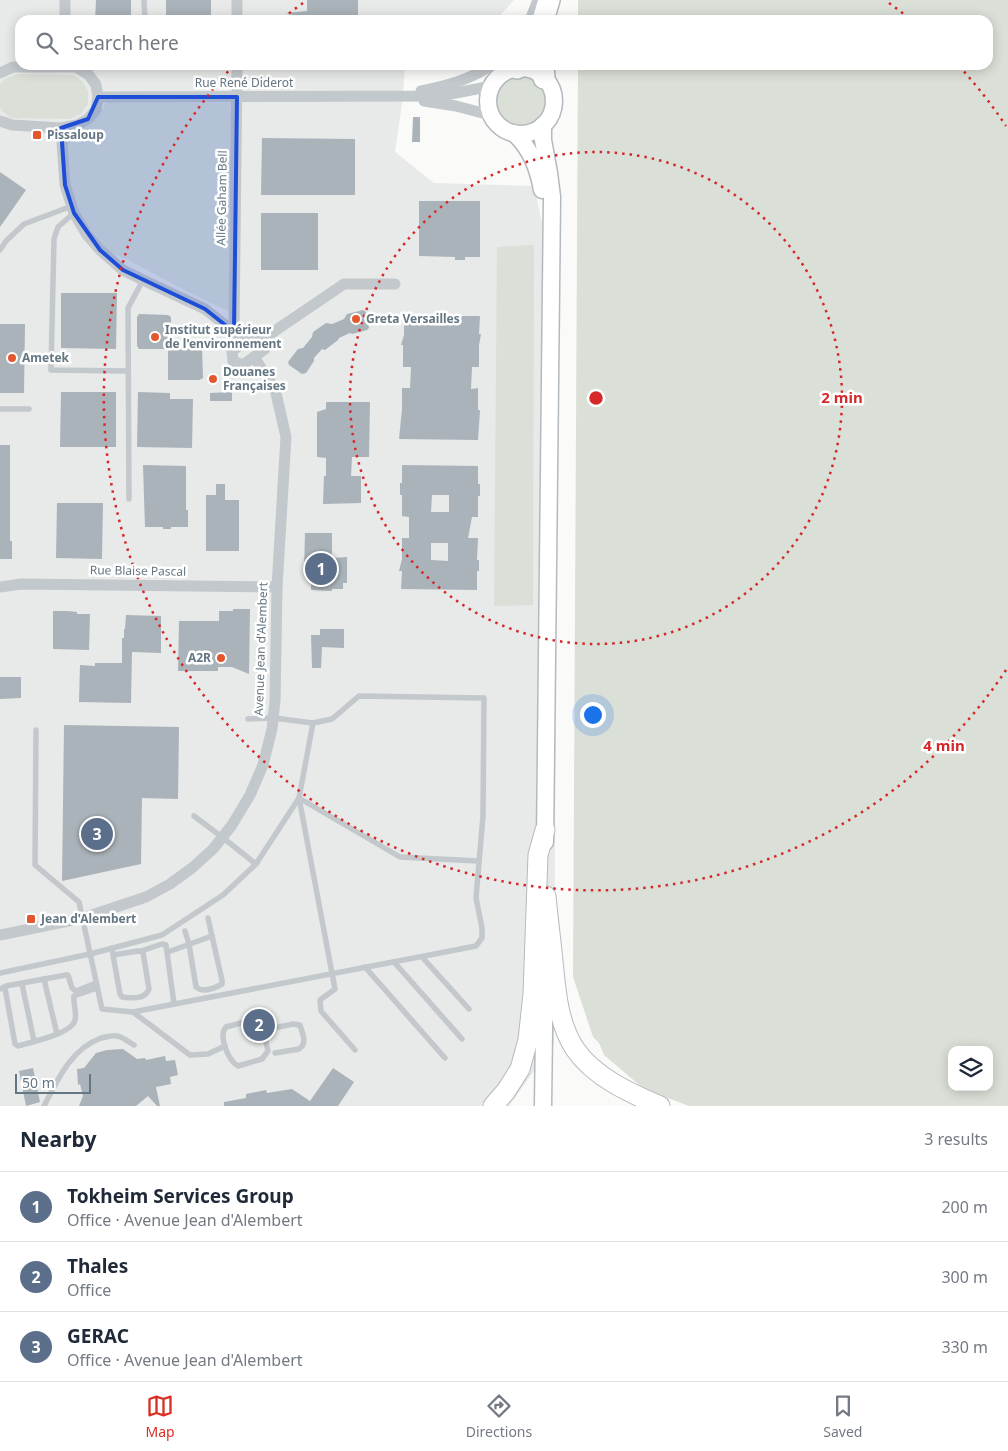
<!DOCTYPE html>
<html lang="en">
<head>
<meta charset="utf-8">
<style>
	:root { --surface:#fff; --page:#f6f6f7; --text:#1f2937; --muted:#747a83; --line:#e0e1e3; --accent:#d93025 }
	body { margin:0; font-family:"Noto Sans",sans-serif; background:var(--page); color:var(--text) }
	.controls { position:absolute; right:15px; bottom:15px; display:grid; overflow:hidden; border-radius:10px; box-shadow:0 2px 12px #0003 }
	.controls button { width:45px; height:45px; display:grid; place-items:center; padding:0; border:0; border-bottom:1px solid var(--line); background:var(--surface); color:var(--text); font:25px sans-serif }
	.scale { position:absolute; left:15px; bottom:12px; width:76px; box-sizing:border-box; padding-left:5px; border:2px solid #657683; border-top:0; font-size:14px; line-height:18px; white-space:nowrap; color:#657683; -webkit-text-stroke:4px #fff; paint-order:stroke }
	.you { position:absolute; left:592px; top:714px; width:18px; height:18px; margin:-12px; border:4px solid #fff; border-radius:50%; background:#1a73e8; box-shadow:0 0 0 8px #1a73e833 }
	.badge { display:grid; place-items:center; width:32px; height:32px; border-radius:50%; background:var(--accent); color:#fff; font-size:16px; font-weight:700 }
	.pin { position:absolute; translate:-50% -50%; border:2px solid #fff; box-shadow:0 1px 5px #0006 }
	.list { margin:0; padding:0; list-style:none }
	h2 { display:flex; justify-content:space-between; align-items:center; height:65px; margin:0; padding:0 20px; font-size:21px }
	h2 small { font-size:16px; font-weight:400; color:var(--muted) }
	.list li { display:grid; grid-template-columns:32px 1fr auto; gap:15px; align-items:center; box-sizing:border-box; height:70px; padding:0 20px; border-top:1px solid var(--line) }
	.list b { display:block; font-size:19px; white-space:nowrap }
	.list p { margin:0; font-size:16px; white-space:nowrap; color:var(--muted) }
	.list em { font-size:16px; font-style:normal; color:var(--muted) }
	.icon { flex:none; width:28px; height:28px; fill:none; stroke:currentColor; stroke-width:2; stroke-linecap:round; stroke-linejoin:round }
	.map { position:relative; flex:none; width:1008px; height:1106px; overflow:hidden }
	.search { position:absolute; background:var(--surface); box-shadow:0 2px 12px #0003; left:15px; right:15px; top:15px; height:55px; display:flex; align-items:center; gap:12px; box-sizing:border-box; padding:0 18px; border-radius:15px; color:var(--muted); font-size:19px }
	.sheet { height:275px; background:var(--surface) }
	nav { display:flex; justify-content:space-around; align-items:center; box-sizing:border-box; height:70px; border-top:1px solid var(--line); background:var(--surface); font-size:14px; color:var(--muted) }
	nav a { display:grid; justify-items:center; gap:2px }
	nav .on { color:var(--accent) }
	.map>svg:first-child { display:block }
	.built { fill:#e8e9e9 }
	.green { fill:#dadfd7; fill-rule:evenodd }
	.building { fill:#aab3b9; fill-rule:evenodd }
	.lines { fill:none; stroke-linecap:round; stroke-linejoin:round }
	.secondary-casing { stroke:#b3babf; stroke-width:19 }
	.primary-casing { stroke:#b5babe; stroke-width:21 }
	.highway-casing { stroke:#b4b9bd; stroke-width:24 }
	.lane { stroke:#c3c8cc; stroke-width:5.5 }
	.street { stroke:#c3c8cc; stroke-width:11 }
	.secondary { stroke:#fff; stroke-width:16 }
	.primary { stroke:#fff; stroke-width:19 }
	.highway { stroke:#fff; stroke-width:21 }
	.marked { fill:#1d4ed8; fill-opacity:0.2; stroke:#1d4ed8; stroke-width:4; stroke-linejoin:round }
	.ring { fill:none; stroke:#d62828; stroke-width:2.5; stroke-dasharray:2.5 5 }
	.poi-dot { fill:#e4572e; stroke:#fff; stroke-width:2 }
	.labels { text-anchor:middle; stroke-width:5; stroke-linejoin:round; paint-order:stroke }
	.street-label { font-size:12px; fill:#657683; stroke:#fff }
	.poi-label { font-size:12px; font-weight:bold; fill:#657683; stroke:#fff; text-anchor:start }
	.centre { fill:#d62828; stroke:#fff; stroke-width:2.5 }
	.ring-label { font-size:15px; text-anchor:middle; font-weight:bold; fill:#d62828; stroke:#fff; stroke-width:5; stroke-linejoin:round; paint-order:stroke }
</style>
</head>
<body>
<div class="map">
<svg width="1008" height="1106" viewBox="0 0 1008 1106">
	<rect width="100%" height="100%" fill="#fafaf8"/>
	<!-- built -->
	<path class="built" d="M0,0H514L496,20H20V65H405L403,97L395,152L434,183L534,186L558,295L554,1043L509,1106H0Z"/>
	<!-- green -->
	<g class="green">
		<path d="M578,0H1008V1106H689L644,1089L604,1055L599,1043L593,1037L573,977L578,65H988V20H578ZM952,1050H989V1087H952Z"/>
		<path d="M16,74L73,75L83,82L88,92V104L81,114L70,119L11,118L2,111L0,107V85L5,79Z"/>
		<circle cx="521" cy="101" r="25"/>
		<path d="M107,101L233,103L230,312L192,294L130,261L111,253L91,234L78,211L69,182L65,133L87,126L98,117Z"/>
		<path d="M534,245L533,605L494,606L497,247Z"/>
	</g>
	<!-- building -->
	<g class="building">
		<path d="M96,0H131V20H95Z"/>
		<rect x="166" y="0" width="45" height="20"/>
		<path d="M307,0H358V20H309L286,13L307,11Z"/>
		<path d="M413,117H420V142H412Z"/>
		<path d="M262,138L355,139V195H261Z"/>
		<path d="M0,172L26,190L0,227Z"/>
		<path d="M419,201H480V257H465V260H455V257L419,256Z"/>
		<rect x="261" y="213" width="57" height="57"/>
		<path d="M61,293H117L116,349L61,348Z"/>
		<path d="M363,310L366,312L369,328L367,330L352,334L350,333L339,338L338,340L325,350L322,349L314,358V361L306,373L302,374L289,365L288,362L298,349L303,348L312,337L313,332L326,323L332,324L344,319L347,314Z"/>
		<path d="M139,314L168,315L171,317V346H202L203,378L199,380H168V349H139L137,346V317Z"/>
		<path d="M404,316H480L479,334H481L479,345V367H472L471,389L478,388V410H480L478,440L399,439L402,409V388H410L411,367H403V345H401L404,335Z"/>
		<path d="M0,324H25L24,393H0Z"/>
		<path d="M61,392H116V447H60Z"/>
		<path d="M138,392L170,393V399H193L192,448L137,447Z"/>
		<path d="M232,392V401H210V393Z"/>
		<path d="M326,402H370L369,457H352L351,476H361V503L323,504L324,476H326V458L317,457V412L326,409Z"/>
		<path d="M0,445H10V541H12V559H0Z"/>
		<path d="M143,465L186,466V510H188V527H171V529H163V527H145Z"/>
		<path d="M402,465L478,466V484H480V496H478V517H472L468,538H478L477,560H479V571H477V590L401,589L402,571H399L402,559V538H409V517L402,516V495H400V483H402ZM432,495H449V512H431ZM431,543H448V561L431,560Z"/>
		<path d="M216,484H225V500H239V551H206V495H216Z"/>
		<path d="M57,503H103L102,559L56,558Z"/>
		<path d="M305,533H332V558L347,557V583H343V589H332V591L311,590V571H304Z"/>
		<path d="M233,609H250L249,674L232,667H218V671H178L179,621H219V611H233Z"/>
		<path d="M53,611H67L77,612V614H90L89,650L53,649Z"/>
		<path d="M126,615L161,616V653L132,652L131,703L79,702L80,665L95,666V663H122V638H124V629H125Z"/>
		<path d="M320,629H344V648L322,647L321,668H312L311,635H320Z"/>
		<path d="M0,677H21V698L0,699Z"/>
		<path d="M64,725L179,727L178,799L142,798L141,864L62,881Z"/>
		<path d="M123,1049L137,1059L145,1058L146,1060L165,1056L166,1061L175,1060L178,1075L170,1077L171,1084L156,1087L160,1106H157L148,1096L136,1106H79L83,1096L80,1084L78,1085L77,1069L84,1068L96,1053L107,1050Z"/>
		<path d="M33,1068L40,1102L26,1106L19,1071Z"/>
		<path d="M333,1068L354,1082L338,1106H224V1102L246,1098V1094L266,1090L267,1093L292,1089L310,1101Z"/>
	</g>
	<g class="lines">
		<defs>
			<g id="secondary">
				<circle cx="521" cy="101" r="33"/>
				<path d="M543,125V140L549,173L552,197L545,842"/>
				<path d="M514,133C531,149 538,168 542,190"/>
				<path d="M543,1106L545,954"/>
			</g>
			<g id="primary">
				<path d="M546,896C548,918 551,940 553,961C556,991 558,1023 575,1049C594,1077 630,1093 660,1106"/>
				<path d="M493,1106L506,1091L520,1069L528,1040L533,994L538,855L545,830"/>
			</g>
			<g id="highway">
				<path d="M543,20L549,0"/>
				<path d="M543,65L544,78"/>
				<path d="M517,68L519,65"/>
			</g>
		</defs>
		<!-- secondary casing -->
		<use href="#secondary" class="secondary-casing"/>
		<!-- primary casing -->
		<use href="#primary" class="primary-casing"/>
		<!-- highway casing -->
		<use href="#highway" class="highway-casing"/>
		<!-- lane -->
		<g class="lane">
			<path d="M144,0L145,20"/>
			<path d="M74,213L58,227L54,239L51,370L128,371"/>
			<path d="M0,250L6,241L24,224L72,206"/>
			<path d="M0,409H29"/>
			<path d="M129,499L128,308L143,280"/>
			<path d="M248,719L274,718L313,723"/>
			<path d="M36,730L35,865L79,902L102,1009L133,1012L190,1055L208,1054L225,1046"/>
			<path d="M299,798L335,989L320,1000L321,1011L355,1050"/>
			<path d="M299,798L400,857L478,861"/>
			<path d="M194,816L222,837L256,864"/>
			<path d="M208,918L212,936"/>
			<path d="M112,948L113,955L120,994L122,997C132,998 145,1000 149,989L143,952L138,951L113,955"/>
			<path d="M141,951L162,944L166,945L174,1004"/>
			<path d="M168,952L212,936L222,980V984C215,988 203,993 196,987L189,944L185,931"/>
			<path d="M422,957L469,1009"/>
			<path d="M394,962L462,1039"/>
			<path d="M365,967L445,1058"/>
			<path d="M0,973L90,954L162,935L223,895L256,864L299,798L313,723L332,719L359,696L484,698L483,816L476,898L482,928V938L476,946L133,1012"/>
			<path d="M44,979L57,1034"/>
			<path d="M22,984L34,1041"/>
			<path d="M5,988L15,1044L18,1046C31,1042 72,1034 75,1020C77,1012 73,1003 74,996L97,988"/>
			<path d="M0,989L6,986L66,975H68L72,988L76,991L96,983"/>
			<path d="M256,1019L261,1020L268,1051L262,1059L238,1066C228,1060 218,1036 226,1027Z"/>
			<path d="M264,1030L293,1024L300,1025C302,1033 308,1043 299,1049L275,1053"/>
			<path d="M44,1106C58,1079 71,1049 101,1038C106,1037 112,1035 117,1036C123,1037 129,1042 134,1045"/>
		</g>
		<!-- street -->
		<g class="street">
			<path d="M237,0V20"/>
			<path d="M65,20V0"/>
			<path d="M530,20L538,0"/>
			<path d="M0,73L13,67H76L89,75L96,85L98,97L96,110L88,119L77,125L61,128L12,125L0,121"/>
			<path d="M421,91C446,86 470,80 491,65"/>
			<path d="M98,97L440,96L492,86"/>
			<path d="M424,101L456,106L490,115"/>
			<path d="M61,128L65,185L74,213L87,235L100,250L123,270L143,280L205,309L234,332L243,343"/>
			<path d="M234,332L237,65"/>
			<path d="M254,335L263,339L265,349L243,365L233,361L232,351Z"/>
			<path d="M263,339L344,284H395"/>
			<path d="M0,587L21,584L277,587"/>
			<path d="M0,935L83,918L146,897L170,884L192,868L213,849L232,825L250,795L263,765L272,729L275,701L277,587L286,437L275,389L254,357"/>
		</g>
		<!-- secondary -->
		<use href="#secondary" class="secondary"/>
		<!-- primary -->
		<use href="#primary" class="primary"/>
		<!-- highway -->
		<use href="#highway" class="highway"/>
	</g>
	<!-- marked area -->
	<path class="marked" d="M98,97H237L234,332L205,309L123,270L100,250L74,213L65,185L61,128L88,119Z"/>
	<!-- distance rings -->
	<g class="ring">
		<circle cx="596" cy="398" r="246"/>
		<path d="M1006 670A492 492 0 1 1 233 66M283 18A492 492 0 0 1 303 3M889 3A492 492 0 0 1 909 18M959 66A492 492 0 0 1 1006 126"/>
	</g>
	<!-- markers -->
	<g class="poi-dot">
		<rect x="32" y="130" width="10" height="10" rx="2.5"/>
		<circle cx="356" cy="319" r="5"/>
		<circle cx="155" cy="337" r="5"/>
		<circle cx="12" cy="358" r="5"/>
		<circle cx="213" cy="379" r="5"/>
		<circle cx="221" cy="658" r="5"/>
		<rect x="26" y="914" width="10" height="10" rx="2.5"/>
	</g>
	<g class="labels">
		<!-- street labels -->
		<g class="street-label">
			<text x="244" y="87">Rue René Diderot</text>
			<text transform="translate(222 198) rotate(-89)" y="4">Allée Gaham Bell</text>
			<text transform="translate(138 571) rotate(1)" y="4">Rue Blaise Pascal</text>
			<text transform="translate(261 649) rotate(-88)" y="4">Avenue Jean d'Alembert</text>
		</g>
		<!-- poi labels -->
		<g class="poi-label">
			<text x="47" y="139">Pissaloup</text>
			<text x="366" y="323">Greta Versailles</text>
			<text x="165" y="334">Institut supérieur<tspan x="165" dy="14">de l'environnement</tspan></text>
			<text x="22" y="362">Ametek</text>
			<text x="223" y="376">Douanes<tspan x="223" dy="14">Françaises</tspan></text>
			<text x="211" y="662" text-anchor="end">A2R</text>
			<text x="41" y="923">Jean d'Alembert</text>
		</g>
	</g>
	<circle cx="596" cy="398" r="8" class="centre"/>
	<g class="ring-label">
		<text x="842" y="403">2 min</text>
		<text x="944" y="751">4 min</text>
	</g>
</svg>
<div class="controls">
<button><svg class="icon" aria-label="layers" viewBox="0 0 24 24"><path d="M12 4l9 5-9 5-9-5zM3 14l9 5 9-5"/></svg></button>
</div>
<div class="scale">50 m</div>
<div class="you"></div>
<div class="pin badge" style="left:321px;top:569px;background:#5c6f8a">1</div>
<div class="pin badge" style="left:259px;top:1025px;background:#5c6f8a">2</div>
<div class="pin badge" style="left:97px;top:834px;background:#5c6f8a">3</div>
<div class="search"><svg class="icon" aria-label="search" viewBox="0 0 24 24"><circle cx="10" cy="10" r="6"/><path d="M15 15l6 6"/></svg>Search here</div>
</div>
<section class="sheet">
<h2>Nearby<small>3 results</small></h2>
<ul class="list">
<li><span class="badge" style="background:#5c6f8a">1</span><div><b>Tokheim Services Group</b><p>Office · Avenue Jean d'Alembert</p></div><em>200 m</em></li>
<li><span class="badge" style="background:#5c6f8a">2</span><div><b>Thales</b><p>Office</p></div><em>300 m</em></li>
<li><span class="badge" style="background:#5c6f8a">3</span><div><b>GERAC</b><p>Office · Avenue Jean d'Alembert</p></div><em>330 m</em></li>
</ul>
</section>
<nav>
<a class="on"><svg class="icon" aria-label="map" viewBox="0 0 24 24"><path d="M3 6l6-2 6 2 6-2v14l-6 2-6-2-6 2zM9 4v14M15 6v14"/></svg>Map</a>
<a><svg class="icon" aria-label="directions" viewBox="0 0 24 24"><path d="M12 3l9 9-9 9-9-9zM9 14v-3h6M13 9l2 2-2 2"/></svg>Directions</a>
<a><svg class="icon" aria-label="saved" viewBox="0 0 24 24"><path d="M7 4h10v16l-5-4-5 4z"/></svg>Saved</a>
</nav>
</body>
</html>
